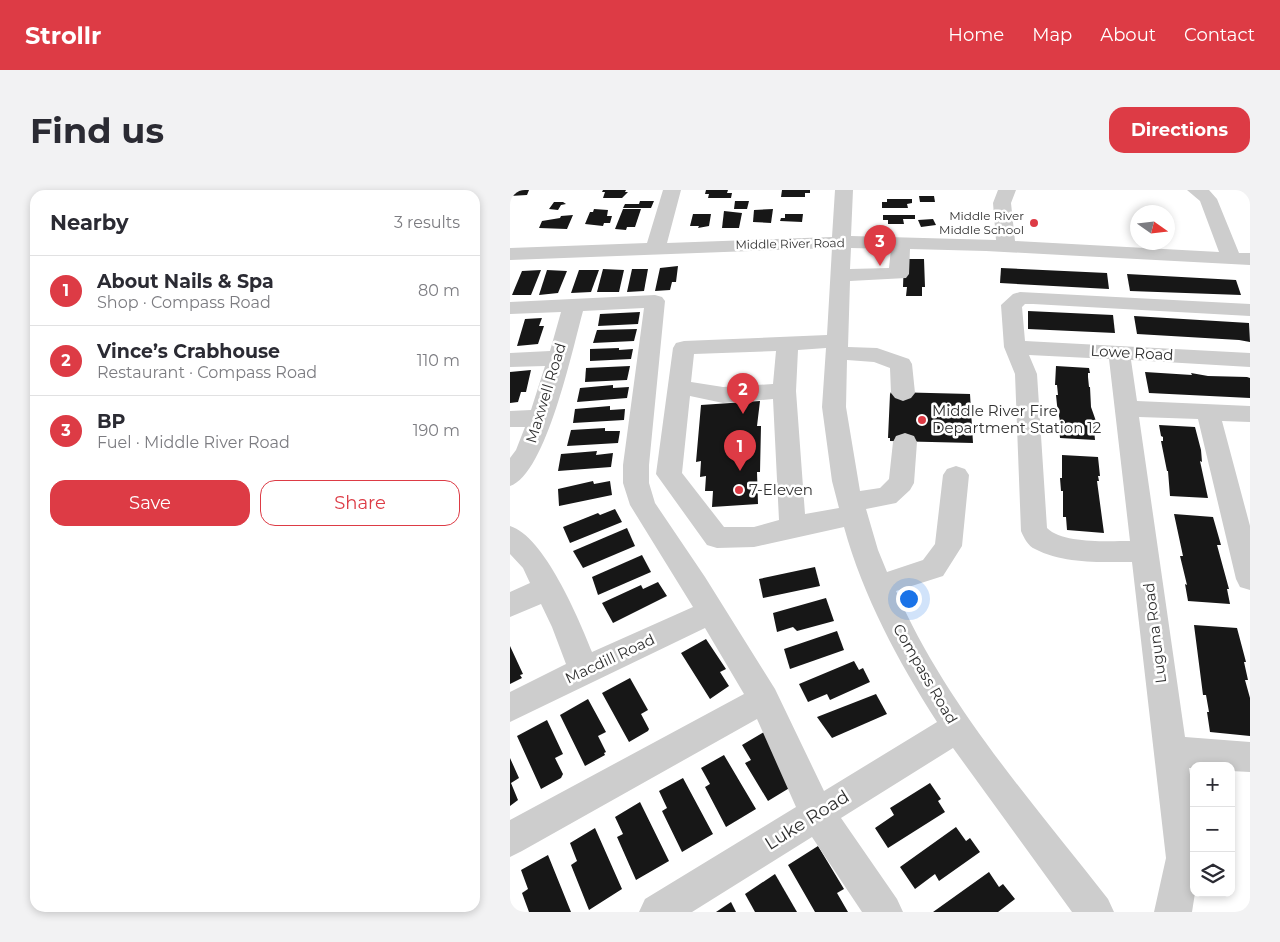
<!DOCTYPE html>
<html lang="en">
<head>
<meta charset="utf-8">
<style>
	:root { --surface:#fff; --page:#f2f2f3; --text:#2b2b33; --muted:#7c7c81; --line:#e1e1e2; --accent:#dd3b45 }
	body { margin:0; font-family:Montserrat,sans-serif; background:var(--page); color:var(--text) }
	.controls { position:absolute; right:15px; bottom:15px; display:grid; overflow:hidden; border-radius:10px; box-shadow:0 2px 8px #0003 }
	.controls button { width:45px; height:45px; display:grid; place-items:center; padding:0; border:0; border-bottom:1px solid var(--line); background:var(--surface); color:var(--text); font:25px sans-serif }
	.compass { position:absolute; left:620px; top:15px; width:45px; height:45px; border-radius:50%; background:var(--surface); box-shadow:0 2px 8px #0003; rotate:104deg }
	.you { position:absolute; left:398px; top:408px; width:18px; height:18px; margin:-12px; border:4px solid #fff; border-radius:50%; background:#1a73e8; box-shadow:0 0 0 8px #1a73e833 }
	.badge { display:grid; place-items:center; width:32px; height:32px; border-radius:50%; background:var(--accent); color:#fff; font-size:16px; font-weight:700 }
	.pin { position:absolute; translate:-50% -41px; filter:drop-shadow(0 1px 2px #0008) }
	.pin::after { content:''; position:absolute; top:26px; width:18px; height:15px; background:inherit; clip-path:polygon(0 0,100% 0,50% 100%) }
	.list { margin:0; padding:0; list-style:none }
	h2 { display:flex; justify-content:space-between; align-items:center; height:65px; margin:0; padding:0 20px; font-size:21px }
	h2 small { font-size:16px; font-weight:400; color:var(--muted) }
	.list li { display:grid; grid-template-columns:32px 1fr auto; gap:15px; align-items:center; box-sizing:border-box; height:70px; padding:0 20px; border-top:1px solid var(--line) }
	.list b { display:block; font-size:19px; white-space:nowrap }
	.list p { margin:0; font-size:16px; white-space:nowrap; color:var(--muted) }
	.list em { font-size:16px; font-style:normal; color:var(--muted) }
	.actions { display:flex; gap:10px; padding:15px 20px }
	.actions a { flex:1; padding:11px 0; border:1px solid var(--accent); border-radius:15px; text-align:center; font-size:18px; color:var(--accent) }
	.actions .main { background:var(--accent); color:#fff }
	.icon { flex:none; width:28px; height:28px; fill:none; stroke:currentColor; stroke-width:2; stroke-linecap:round; stroke-linejoin:round }
	.map { position:relative; flex:none; width:740px; height:722px; overflow:hidden; border-radius:15px }
	header { display:flex; align-items:center; gap:30px; box-sizing:border-box; height:70px; padding:0 25px; background:var(--accent); color:#fff }
	header strong { font-size:24px }
	nav { display:flex; gap:28px; margin-inline-start:auto; font-size:18px }
	.intro { display:flex; align-items:center; justify-content:space-between; box-sizing:border-box; height:120px; padding:0 30px }
	h1 { margin:0; font-size:35px }
	.button { padding:12px 22px; border-radius:15px; background:var(--accent); color:#fff; font-size:18px; font-weight:700 }
	main { display:flex; gap:30px; padding:0 30px }
	aside { flex:1; background:var(--surface); border-radius:15px; box-shadow:0 2px 8px #0003 }
	.map>svg:first-child { display:block }
	.building { fill:#171717 }
	.lines { fill:none; stroke-linecap:round; stroke-linejoin:round }
	.minor { fill:#cdcdcd; fill-rule:evenodd }
	.poi-dot { fill:#dd3b45; stroke:#fff; stroke-width:2 }
	.labels { text-anchor:middle; stroke-width:5; stroke-linejoin:round; paint-order:stroke }
	.far-poi-label { font-size:12px; fill:#303030; stroke:#fff; text-anchor:end }
	.far-street-label { font-size:12px; fill:#303030; stroke:#fff }
	.street-label { font-size:15px; fill:#303030; stroke:#fff }
	.poi-label { font-size:15px; fill:#303030; stroke:#fff; text-anchor:start }
	.near-street-label { font-size:18px; fill:#303030; stroke:#fff }
</style>
</head>
<body>
<header>
<strong>Strollr</strong>
<nav><a>Home</a><a>Map</a><a>About</a><a>Contact</a></nav>
</header>
<div class="intro"><h1>Find us</h1><a class="button">Directions</a></div>
<main>
<aside>
<h2>Nearby<small>3 results</small></h2>
<ul class="list">
<li><span class="badge">1</span><div><b>About Nails &amp; Spa</b><p>Shop · Compass Road</p></div><em>80 m</em></li>
<li><span class="badge">2</span><div><b>Vince’s Crabhouse</b><p>Restaurant · Compass Road</p></div><em>110 m</em></li>
<li><span class="badge">3</span><div><b>BP</b><p>Fuel · Middle River Road</p></div><em>190 m</em></li>
</ul>
<div class="actions"><a class="main">Save</a><a>Share</a></div>
</aside>
<div class="map">
<svg width="740" height="722" viewBox="0 0 740 722">
	<rect width="100%" height="100%" fill="#fff"/>
	<!-- building -->
	<g class="building">
		<path d="M0,0H19L17,5L0,6Z"/>
		<path d="M93,0H116L115,2H118L112,8H93L95,2H92Z"/>
		<path d="M196,0H218L217,3H222L221,8H198L199,4H195Z"/>
		<path d="M272,0H300V3H295V7H271Z"/>
		<path d="M409,6H424L425,12H410Z"/>
		<path d="M377,9H402V13L397,14L398,18H372V12H377Z"/>
		<path d="M130,11H144L141,18H113L115,14H129Z"/>
		<path d="M225,11H239L237,19H224Z"/>
		<path d="M44,12H53L56,14L51,15L48,20L39,19Z"/>
		<path d="M84,19L98,20L97,26H102L100,33H94L93,36L75,34L80,22H83Z"/>
		<path d="M113,19H131L125,37H117L116,40L105,39Z"/>
		<path d="M263,19L261,33L243,32L244,20Z"/>
		<path d="M214,21L232,23L229,38H212Z"/>
		<path d="M183,24H201L199,36L188,38L189,36H180Z"/>
		<path d="M275,24H293L292,32L270,31L271,28H275Z"/>
		<path d="M63,25L57,39L29,38L32,31L50,28L51,26Z"/>
		<path d="M373,25H405V29H393L394,34H378V30H373Z"/>
		<path d="M423,29L426,35L411,37L408,30Z"/>
		<path d="M394,69H414L415,97H412V106H396L397,97H393Z"/>
		<path d="M168,76L166,92H162L160,100L145,101L150,78Z"/>
		<path d="M491,78L597,83L599,99L490,93Z"/>
		<path d="M93,79L114,80L109,102H87Z"/>
		<path d="M122,79H138L134,101L117,102Z"/>
		<path d="M31,80L21,105H2L12,81Z"/>
		<path d="M37,80L57,81L48,103L29,105Z"/>
		<path d="M69,80H89L81,102L61,103Z"/>
		<path d="M617,84L726,90L731,105L620,101Z"/>
		<path d="M518,121L603,125L605,143L518,139Z"/>
		<path d="M130,122L128,134L88,136L90,124Z"/>
		<path d="M624,126L739,133L740,152L729,150L627,144Z"/>
		<path d="M32,128L29,136H34L28,154L7,156L15,129Z"/>
		<path d="M127,139L124,151L83,153L87,140Z"/>
		<path d="M109,158V160L123,159L121,169L80,171V159Z"/>
		<path d="M120,176L117,190L75,192L76,178Z"/>
		<path d="M546,176L579,178L580,183H578V187L579,197H580L581,217L587,234L586,239H584L585,250L550,248L549,237H551L547,215L546,205H548L547,195H545Z"/>
		<path d="M21,180L16,202H11L8,212L0,213V182Z"/>
		<path d="M635,182L682,185L681,183L698,186L737,187L740,188V208L639,203Z"/>
		<path d="M103,195V198L119,197L117,208L67,212L70,198Z"/>
		<path d="M381,202L460,204L463,253L380,251V248H378L380,204Z"/>
		<path d="M250,211L247,236H251L250,282H247L248,314L202,317L203,301H195L196,286L190,287L191,271L186,272L191,215Z"/>
		<path d="M100,216V220L115,219L114,230L63,233L65,219Z"/>
		<path d="M649,235L685,237L691,260L692,272L690,271L698,308L660,306L658,281H657L651,251H653V247L651,246Z"/>
		<path d="M95,238V241H110L108,253L57,256L61,240Z"/>
		<path d="M87,261L86,265L103,263L101,277L48,281L51,264Z"/>
		<path d="M552,265L588,267L590,286H588L589,291H587L594,343L557,340L556,327H553V301H551L550,288H552Z"/>
		<path d="M83,291L84,294L100,291L102,305L49,316L48,299Z"/>
		<path d="M105,319L112,332L60,353L53,337L88,323L90,325Z"/>
		<path d="M664,324L703,327L711,355H707L719,399H717L720,414L678,411L675,394L677,395L670,366H673Z"/>
		<path d="M117,338L125,356L73,378L63,361Z"/>
		<path d="M132,365L141,382L88,405L82,387Z"/>
		<path d="M305,377L310,396L253,408L249,389Z"/>
		<path d="M148,392L157,406L103,433L92,413L131,395L133,399Z"/>
		<path d="M316,408L324,431L287,441L283,437L267,442L263,423Z"/>
		<path d="M684,435L727,438L736,472H734L738,490H735L740,508V546L700,542L697,522H699L696,505H693Z"/>
		<path d="M327,441L334,460L280,479L274,459Z"/>
		<path d="M196,449L216,479L210,482L219,496L200,509L171,463Z"/>
		<path d="M0,456L13,484L10,485L12,488L0,494Z"/>
		<path d="M344,471L349,480L353,478L360,492L320,510L317,504L298,512L289,494Z"/>
		<path d="M120,488L138,520L131,524L139,539L138,541L119,552L92,503Z"/>
		<path d="M366,504L377,524L322,548L307,527Z"/>
		<path d="M78,509L96,542L88,546L96,562L94,563L95,565L75,576L50,525Z"/>
		<path d="M37,530L53,564L45,568L53,584L51,588L31,599L7,546Z"/>
		<path d="M254,542L286,594L258,611L235,573L241,570L232,555Z"/>
		<path d="M214,565L246,619L216,637L195,597L200,594L191,578Z"/>
		<path d="M0,568L9,588L1,593L8,610L0,616Z"/>
		<path d="M173,588L203,644L172,662L152,621L157,618L149,601Z"/>
		<path d="M420,593L431,609L428,611L435,622L378,658L365,638L384,625L380,618Z"/>
		<path d="M130,612L159,671L126,690L107,647L113,644L105,627Z"/>
		<path d="M446,637L456,651L460,648L470,662L429,691L425,684L405,699L390,677Z"/>
		<path d="M85,638L112,699L79,720L61,675L67,671L60,653Z"/>
		<path d="M308,656L334,699L327,703L338,722H305L278,675Z"/>
		<path d="M38,665L61,722H19L12,703L18,699L11,680Z"/>
		<path d="M479,682L489,697L493,694L505,709L488,722H423Z"/>
		<path d="M265,684L287,722H245L235,704Z"/>
		<path d="M221,712L226,722H206Z"/>
	</g>
	<g class="lines">
		<!-- minor -->
		<g class="minor">
			<path d="M153,0H171L157,53L322,47L325,0H343L341,46L486,50L483,13L488,0H506L501,13L505,51L709,62L690,11L677,0H699L707,9L729,63H740V75L476,61L400,59L399,84L396,88L340,91L338,157L367,158L399,169L402,174L405,203L401,208L393,211L385,208L381,203L380,178L364,172L337,170L336,217L350,301L370,298L379,289L383,252L386,246L395,243L404,246L407,252L404,293L400,300L386,313L356,319L368,360L377,382L413,370L425,354L433,285L437,279L446,276L455,279L459,285L452,356L433,386L386,401C435,514 523,613 598,709L604,722H562L443,558L331,628L387,709L393,722H352L302,647L182,722H129L135,709L286,617L247,529L12,661L0,667V630L234,504L195,438L0,532V502L56,474L42,437L31,414L0,427V402L20,393L13,378L0,364V336C34,346 69,429 82,462L183,417L120,315L113,293V275L134,118L73,121C63,157 36,285 0,296V268L6,260L15,237H0V221L21,220L35,176L0,177V163L40,161L51,122L0,124V112L145,105L152,107L155,111L139,275V293L145,313L195,387L265,499L314,601L427,532C388,471 353,406 334,337L244,357L207,358L197,355L146,284L163,158L166,153L174,151L317,145L322,58L0,70V58L137,53ZM341,58L381,59L379,78L340,79ZM316,158L312,217L322,291L329,318L295,324L286,201L288,160ZM266,161L263,194L213,197L181,192L184,164ZM180,206L213,213L263,209L269,330L244,337H214L172,283Z"/>
			<path d="M510,102L740,114V126L523,114H515L512,117L515,151L740,163V177L621,170L627,211L740,216V232L712,231L740,336V400L730,397L726,389L688,229L629,227L675,547L740,552V582L721,581V576H684V578H679L684,611L685,703L682,722H644L656,668L622,372C591,372 553,374 525,359C518,356 514,348 511,341L505,184L494,157L491,115L503,104ZM519,165L599,169L620,351C598,351 553,354 537,338L527,184Z"/>
		</g>
	</g>
	<!-- markers -->
	<g class="poi-dot">
		<circle cx="524" cy="33" r="5"/>
		<circle cx="412" cy="230" r="5"/>
		<circle cx="229" cy="300" r="5"/>
	</g>
	<g class="labels">
		<!-- far-poi labels -->
		<g class="far-poi-label">
			<text x="514" y="30">Middle River<tspan x="514" dy="14">Middle School</tspan></text>
		</g>
		<!-- far-street labels -->
		<g class="far-street-label">
			<text transform="translate(280 54) rotate(-1)" y="4">Middle River Road</text>
		</g>
		<!-- street labels -->
		<g class="street-label">
			<text transform="translate(622 163) rotate(3)" y="5">Lowe Road</text>
			<text transform="translate(36 203) rotate(-73)" y="5">Maxwell Road</text>
			<text transform="translate(645 443) rotate(-97)" y="5">Luguna Road</text>
			<text transform="translate(100 469) rotate(-25)" y="5">Macdill Road</text>
			<text transform="translate(415 484) rotate(60)" y="5">Compass Road</text>
		</g>
		<!-- poi labels -->
		<g class="poi-label">
			<text x="422" y="226">Middle River Fire<tspan x="422" dy="17">Department Station 12</tspan></text>
			<text x="239" y="305">7-Eleven</text>
		</g>
		<!-- near-street labels -->
		<g class="near-street-label">
			<text transform="translate(297 630) rotate(-32)" y="6">Luke Road</text>
		</g>
	</g>
</svg>
<div class="controls">
<button>+</button>
<button>−</button>
<button><svg class="icon" aria-label="layers" viewBox="0 0 24 24"><path d="M12 4l9 5-9 5-9-5zM3 14l9 5 9-5"/></svg></button>
</div>
<svg class="compass" viewBox="-18 -18 36 36"><path d="M0-13l5 13h-10z" fill="#e53935"/><path d="M0 13l5-13h-10z" fill="#7c7c81"/></svg>
<div class="you"></div>
<div class="pin badge" style="left:230px;top:281px">1</div>
<div class="pin badge" style="left:233px;top:224px">2</div>
<div class="pin badge" style="left:370px;top:76px">3</div>
</div>
</main>
</body>
</html>
